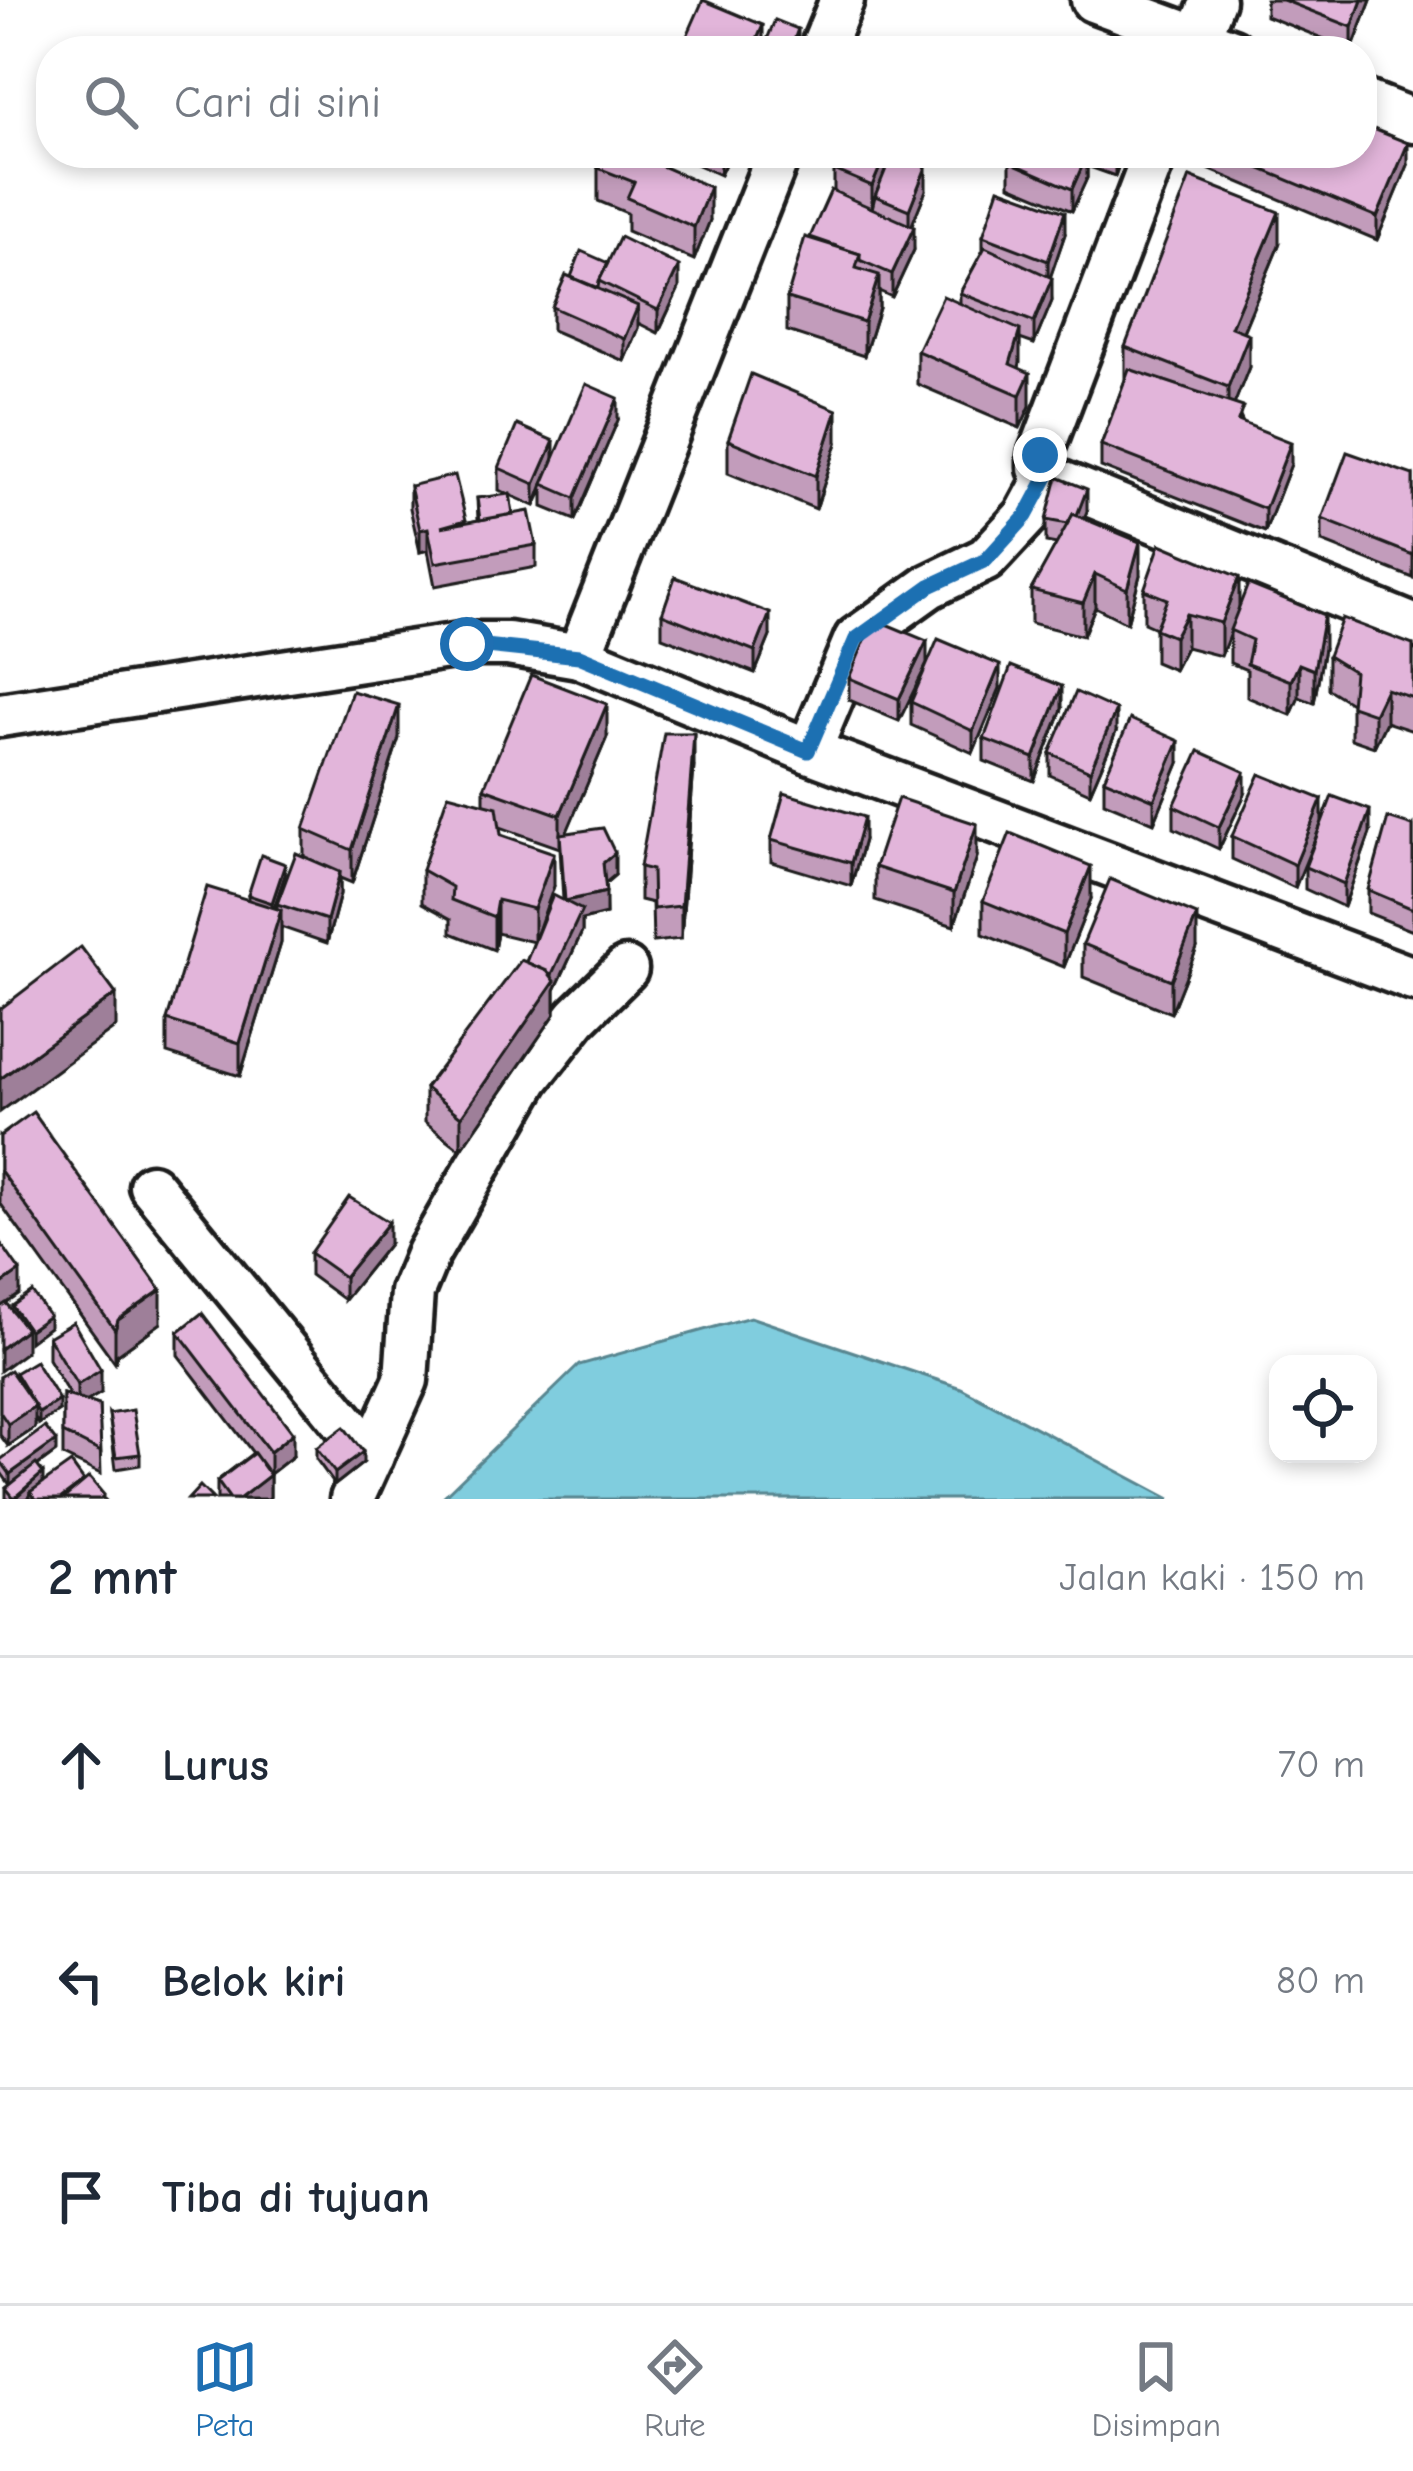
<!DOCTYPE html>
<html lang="id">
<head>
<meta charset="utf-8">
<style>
	:root { --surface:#fff; --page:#f6f6f7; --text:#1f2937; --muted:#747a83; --line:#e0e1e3; --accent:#1f6fb2 }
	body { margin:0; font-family:"Comic Neue",sans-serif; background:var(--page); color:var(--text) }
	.controls { position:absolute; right:36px; bottom:36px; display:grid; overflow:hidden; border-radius:24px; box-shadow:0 6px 18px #0003 }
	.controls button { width:108px; height:108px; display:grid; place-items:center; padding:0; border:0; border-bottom:3px solid var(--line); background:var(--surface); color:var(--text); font:60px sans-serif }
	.stop { position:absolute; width:36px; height:36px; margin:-27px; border:9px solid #1f6fb2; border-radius:50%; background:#fff }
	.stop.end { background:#1f6fb2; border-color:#fff; box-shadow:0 3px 12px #0008 }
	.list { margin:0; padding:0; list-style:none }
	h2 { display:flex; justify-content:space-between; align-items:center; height:156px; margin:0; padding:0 48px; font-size:51px }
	h2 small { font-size:39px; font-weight:400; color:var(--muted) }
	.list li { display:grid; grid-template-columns:78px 1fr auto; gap:36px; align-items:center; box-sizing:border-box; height:216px; padding:0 48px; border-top:3px solid var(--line) }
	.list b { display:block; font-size:45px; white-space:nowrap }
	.list em { font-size:39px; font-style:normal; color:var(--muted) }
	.icon { flex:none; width:66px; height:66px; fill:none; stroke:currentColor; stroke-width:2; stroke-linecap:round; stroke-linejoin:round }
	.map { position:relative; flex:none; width:1413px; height:1499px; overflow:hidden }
	.search { position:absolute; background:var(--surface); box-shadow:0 6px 18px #0003; left:36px; right:36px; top:36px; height:132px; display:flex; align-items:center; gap:30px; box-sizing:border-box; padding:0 42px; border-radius:48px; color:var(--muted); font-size:45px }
	.sheet { height:804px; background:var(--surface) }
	nav { display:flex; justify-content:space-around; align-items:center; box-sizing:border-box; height:168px; border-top:3px solid var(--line); background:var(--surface); font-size:33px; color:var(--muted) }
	nav a { display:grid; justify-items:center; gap:6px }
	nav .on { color:var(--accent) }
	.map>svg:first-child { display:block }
	.water { fill:#80cdde; stroke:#588690; stroke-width:3 }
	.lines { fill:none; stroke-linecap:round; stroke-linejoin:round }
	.minor-casing { stroke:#1c1c1c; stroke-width:51 }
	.minor { stroke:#fff; stroke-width:42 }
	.wall { fill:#c29cbb; stroke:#1c1c1c; stroke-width:3; fill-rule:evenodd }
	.shaded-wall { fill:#9e7f99; stroke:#1c1c1c; stroke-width:3 }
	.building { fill:#e2b5da; stroke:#1c1c1c; stroke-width:3 }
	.route { stroke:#1f6fb2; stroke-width:15 }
</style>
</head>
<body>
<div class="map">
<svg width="1413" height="1499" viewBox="0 0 1413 1499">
	<rect width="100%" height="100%" fill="#fff"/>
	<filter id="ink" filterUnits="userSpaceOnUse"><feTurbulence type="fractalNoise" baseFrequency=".00833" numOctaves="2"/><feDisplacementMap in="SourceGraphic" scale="24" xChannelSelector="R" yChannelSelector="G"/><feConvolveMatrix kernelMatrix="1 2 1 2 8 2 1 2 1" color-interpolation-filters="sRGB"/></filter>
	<g filter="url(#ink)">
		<!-- water -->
		<path class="water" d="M750,1317L961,1388L1170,1499H441L579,1365Z"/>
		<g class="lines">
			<defs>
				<g id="minor">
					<path d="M1093,0L1232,51"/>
					<path d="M821,51L842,0"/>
					<path d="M1193,51L1213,0"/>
					<path d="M1362,101L1413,121"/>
					<path d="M1155,153L1040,455V468L1047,477L1413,626"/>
					<path d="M579,656L809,751L1413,979"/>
					<path d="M0,715L467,644H508L579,656L779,153"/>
					<path d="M809,751L856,639L930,586L986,559L1026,516L1047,477"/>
					<path d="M151,1186L372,1456"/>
					<path d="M352,1499L406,1380L412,1292L428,1253L528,1079L577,1017L626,969"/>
				</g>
			</defs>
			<!-- minor casing -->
			<use href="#minor" class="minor-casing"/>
			<!-- minor -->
			<use href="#minor" class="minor"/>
		</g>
		<!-- wall -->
		<g class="wall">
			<path d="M1266,0H1371L1352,50L1266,16Z"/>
			<path d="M798,40L794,51H766V42Z"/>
			<path d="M684,43L763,47L761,51H684Z"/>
			<path d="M665,153V167L710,220L694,260L627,231V213L598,201V168Z"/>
			<path d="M671,153H730L720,175Z"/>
			<path d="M893,153L926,190L911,226L914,250L892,297L879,291V308L864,356L787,331V298L810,239L834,192V170Z"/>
			<path d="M1014,153H1123L1115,176L1087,166V178L1072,211L1010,185V162Z"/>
			<path d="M1201,153H1362L1408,165L1377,240L1201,166Z"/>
			<path d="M1065,234L1050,277L1052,301L1034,344L1020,339L1019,368L1030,406L1020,428L917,384V351L960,303V293L983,250V236Z"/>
			<path d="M1279,245L1243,332L1249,367L1234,404L1243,423L1291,464L1265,532L1101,467V445L1125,380V347Z"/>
			<path d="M608,263L679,288L658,333L638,323V328L624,361L552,330V307L571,277Z"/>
			<path d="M618,420L575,520L543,507V489L535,506L510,495L513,514L536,545V567L435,586L428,550L420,552L410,508V486L466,523L478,520L477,498L509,495L499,490V468L554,459Z"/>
			<path d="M728,440L837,443L816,509L728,473Z"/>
			<path d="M1413,475V578L1322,542V519Z"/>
			<path d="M1087,511L1084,518L1140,575L1127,623L1095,607L1083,636L1031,623V590L1057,544L1046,542V520Z"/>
			<path d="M1144,590L1239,608L1324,648L1314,703L1299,697L1291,715L1247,697V670L1230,663V632L1221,656L1186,647L1174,670L1155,662V628L1144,623Z"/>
			<path d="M662,614L770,636L755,673L662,637Z"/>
			<path d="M927,641L899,721L849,700V678Z"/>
			<path d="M1413,645V731L1386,722L1374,747L1351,739V703L1328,689V656Z"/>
			<path d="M1000,688L973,753L911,725V702Z"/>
			<path d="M1062,709L1034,781L984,761V739Z"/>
			<path d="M1116,732L1090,793L1050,775V753Z"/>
			<path d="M607,737L566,833L615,875L605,884L606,914L582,920V932L555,990V1014L461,1150L425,1122V1088L526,962L534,942L497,933L494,950L451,933V919L422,903V870L484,804V788ZM500,827L560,848L563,900L537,936L554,886L501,835Z"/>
			<path d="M399,738L352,883L340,878V894L327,943L281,927V943L240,1076L167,1053V1020L248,900V895L285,875L273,908L277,909V904L304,856V829Z"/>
			<path d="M1179,763L1154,823L1104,802V779Z"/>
			<path d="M694,766L681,939L653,942L652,903L640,900V867Z"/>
			<path d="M1245,794L1219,849L1174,828V806Z"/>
			<path d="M1322,799L1295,888L1232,859V836Z"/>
			<path d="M1413,826V931L1368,913V890Z"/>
			<path d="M1370,833L1344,907L1305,889V867Z"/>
			<path d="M771,840H864L851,886L771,862Z"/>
			<path d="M977,857L954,926L875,900V867Z"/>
			<path d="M1091,899L1064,967L983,934V901Z"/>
			<path d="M1083,944L1197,948L1171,1013L1083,977Z"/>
			<path d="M0,1136L161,1323L118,1354L115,1363L0,1203Z"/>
			<path d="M389,1244L344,1300L310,1275V1253Z"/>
			<path d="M178,1332L293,1456L270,1474V1497L268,1499H217V1481L253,1453L178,1355Z"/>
			<path d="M48,1337L101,1393L87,1401L99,1405L101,1474L63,1456V1394L70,1396L48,1359Z"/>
			<path d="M15,1373L59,1411L39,1424L35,1418V1428L8,1446L0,1435V1377H15Z"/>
			<path d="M109,1414L140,1454V1465L116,1469Z"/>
			<path d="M316,1448L363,1463L335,1485L316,1459Z"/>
			<path d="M56,1452L37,1466L43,1482H84L104,1499H30V1495L26,1499H6V1488L10,1485L0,1471V1460Z"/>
		</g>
		<!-- shaded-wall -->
		<g class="shaded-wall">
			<path d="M1362,0H1371L1352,50V27Z"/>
			<path d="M763,25V47L761,51H752Z"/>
			<path d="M798,29V40L794,51H790Z"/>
			<path d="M1408,143V165L1377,240V217Z"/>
			<path d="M662,153H665V179L657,164Z"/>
			<path d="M720,153H730L720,175Z"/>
			<path d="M886,153H893V159L875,196L872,209V186Z"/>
			<path d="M1115,153H1123L1115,176Z"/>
			<path d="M1087,155V178L1072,211V189Z"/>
			<path d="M926,167V190L909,232V210Z"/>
			<path d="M710,187V220L694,260V227Z"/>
			<path d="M1065,212V234L1048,284V261Z"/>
			<path d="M1279,212V245L1231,360V327Z"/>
			<path d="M914,227V250L892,297V274Z"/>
			<path d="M679,266V288L658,333V310Z"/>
			<path d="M879,275V308L864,356V322Z"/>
			<path d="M1052,278V301L1034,344V322Z"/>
			<path d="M638,306V328L624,361V339Z"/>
			<path d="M1020,330V363L1012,392L1010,364Z"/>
			<path d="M1249,334V367L1228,420V387Z"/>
			<path d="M1030,373V406L1020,428V395Z"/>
			<path d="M618,398V420L575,520V498Z"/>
			<path d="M837,410V443L816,509V476Z"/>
			<path d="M554,441V464L543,484L535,506V484Z"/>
			<path d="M1291,442V464L1265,532V509Z"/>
			<path d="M1087,489V511L1073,547V524Z"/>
			<path d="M428,528V550L420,552V530Z"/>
			<path d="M1140,542V575L1127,623V589Z"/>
			<path d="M1095,574V607L1083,636V603Z"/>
			<path d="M1239,577V610L1221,656V623Z"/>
			<path d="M770,613V636L755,673V651Z"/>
			<path d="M1186,614V647L1174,670V637Z"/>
			<path d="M1324,615V648L1314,703V670Z"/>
			<path d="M927,641V664L899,721V699Z"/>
			<path d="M1299,664V697L1291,715V681Z"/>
			<path d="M1000,665V688L973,753V731Z"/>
			<path d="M1062,686V709L1034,781V758Z"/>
			<path d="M1386,689V722L1374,747V714Z"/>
			<path d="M607,704V737L561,846L560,834V848V815Z"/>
			<path d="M399,705V738L352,883V850Z"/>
			<path d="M1116,710V732L1090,793V771Z"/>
			<path d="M694,733V766L681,939V906Z"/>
			<path d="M1179,741V763L1154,823V800Z"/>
			<path d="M1245,772V794L1219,849V827Z"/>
			<path d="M1322,799V822L1295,888V865Z"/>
			<path d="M1370,810V833L1344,907V884Z"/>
			<path d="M864,817V840L851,886V863Z"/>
			<path d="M977,824V857L954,926V893Z"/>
			<path d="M554,853V886L534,942V909Z"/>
			<path d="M615,853V875L603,885V863Z"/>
			<path d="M285,864V875L272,914V903Z"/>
			<path d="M1091,866V899L1064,967V934Z"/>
			<path d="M340,872V894L327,943V920Z"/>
			<path d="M606,892V914L582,920V932L555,990V1014L461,1150V1117L552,985V974L565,901Z"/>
			<path d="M497,900V933L494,950V917Z"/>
			<path d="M281,910V943L240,1076V1043Z"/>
			<path d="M1197,915V948L1171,1013V980Z"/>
			<path d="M116,994V1027L0,1112V1079Z"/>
			<path d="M389,1222V1244L344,1300V1277Z"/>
			<path d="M20,1271V1294L0,1308V1285Z"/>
			<path d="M161,1290V1323L118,1354L115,1363V1330L118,1320Z"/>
			<path d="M49,1316V1327L29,1342V1330Z"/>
			<path d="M26,1329V1352L0,1371V1349Z"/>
			<path d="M101,1370V1393L77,1407V1385Z"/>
			<path d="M59,1400V1411L39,1424V1413Z"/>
			<path d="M35,1406V1428L8,1446V1424Z"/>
			<path d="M293,1433V1456L270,1474V1452Z"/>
			<path d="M56,1441V1452L10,1485V1474Z"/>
			<path d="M363,1452V1463L335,1485V1473Z"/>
			<path d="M43,1473V1485L30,1492V1495L26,1499H14Z"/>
			<path d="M270,1475V1497L268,1499H239Z"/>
		</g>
		<!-- building -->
		<g class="building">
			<path d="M703,0L763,25L752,51H702L684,43Z"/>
			<path d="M1283,0H1362L1352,27Z"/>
			<path d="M775,20L798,29L790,51L766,42Z"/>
			<path d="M1371,128L1408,143L1377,217L1223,153H1362V133L1368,136Z"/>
			<path d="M605,153H662L657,164L710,187L694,227L627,198L634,182L598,168Z"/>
			<path d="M841,153H886L872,186L834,170Z"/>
			<path d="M1014,153H1081L1087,155L1072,189L1010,162Z"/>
			<path d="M892,154L926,167L909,210L875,196Z"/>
			<path d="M1190,177L1279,212L1231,327L1249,334L1228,387L1125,347Z"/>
			<path d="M999,188L1065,212L1048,261L983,236Z"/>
			<path d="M831,190L914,227L892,274L860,260V254L810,237Z"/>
			<path d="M620,237L679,266L658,310L599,281Z"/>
			<path d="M805,237L860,254L856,268L879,275L864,322L787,298Z"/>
			<path d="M985,247L1052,278L1034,322L960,293Z"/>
			<path d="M581,251L608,263L599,281L598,288L571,277Z"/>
			<path d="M566,275L638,306L624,339L552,307Z"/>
			<path d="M943,296L1020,330L1010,364L1030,373L1020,395L917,351Z"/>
			<path d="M1129,369L1243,407L1238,421L1291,442L1265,509L1101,445Z"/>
			<path d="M751,374L837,410L816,476L728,440Z"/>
			<path d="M586,384L618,398L575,498L543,484Z"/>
			<path d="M517,425L554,441L535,484L499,468Z"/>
			<path d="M1347,452L1413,475V555L1322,519Z"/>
			<path d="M455,475L466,520L441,527L529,511L536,545L435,563L428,528L420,530L410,486Z"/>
			<path d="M1057,477L1087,489L1077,515L1073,514L1068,524L1046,520Z"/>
			<path d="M510,494L513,514L480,520L477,498Z"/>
			<path d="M1073,514L1140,542L1127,589L1095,574L1083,603L1031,590Z"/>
			<path d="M1160,544L1239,577L1221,623L1186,614L1174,637L1155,629L1167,599L1144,590Z"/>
			<path d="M675,577L770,613L755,651L662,614Z"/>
			<path d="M1248,584L1324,615L1314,670L1299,664L1291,681L1247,664L1252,640L1230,630Z"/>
			<path d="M1342,618L1413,645V698L1386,689L1374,714L1351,706L1354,672L1328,656Z"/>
			<path d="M874,619L927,641L899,699L849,678Z"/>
			<path d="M938,639L1000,665L973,731L911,702Z"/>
			<path d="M1011,666L1062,686L1034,758L984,739Z"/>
			<path d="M531,675L607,704L560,815L484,788Z"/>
			<path d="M352,691L399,705L352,850L304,829Z"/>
			<path d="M1076,692L1116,710L1090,771L1050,753Z"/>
			<path d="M1130,719L1179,741L1154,800L1104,779Z"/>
			<path d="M664,733H694L681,906L653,909L652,870L640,867Z"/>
			<path d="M1199,751L1245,772L1219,827L1174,806Z"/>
			<path d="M1260,774L1322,799L1295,865L1232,836Z"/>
			<path d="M784,793L864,817L851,863L771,840Z"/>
			<path d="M448,794L497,807L501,835L554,853L534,909L497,900L494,917L451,900L452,887L422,870Z"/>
			<path d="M1332,796L1370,810L1344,884L1305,867Z"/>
			<path d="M898,798L977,824L954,893L875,867Z"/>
			<path d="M1388,818L1413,826V909L1368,890Z"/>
			<path d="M603,828L615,853L603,863L606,892L565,901L560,834Z"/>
			<path d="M1010,833L1091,866L1064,934L983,901Z"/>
			<path d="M296,853L340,872L327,920L277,904Z"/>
			<path d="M261,855L285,864L272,903L248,895Z"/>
			<path d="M1110,879L1197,915L1171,980L1083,944Z"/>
			<path d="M207,887L281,910L240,1043L167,1020Z"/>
			<path d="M553,895L582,910L552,974L526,962Z"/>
			<path d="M81,947L116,994L0,1079V1009Z"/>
			<path d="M521,960L547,971L555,981L461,1117L425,1088Z"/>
			<path d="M33,1112L161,1290L118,1320L115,1330L0,1170V1136Z"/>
			<path d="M349,1197L389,1222L344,1277L310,1253Z"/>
			<path d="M0,1242L20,1271L0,1285Z"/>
			<path d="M32,1292L49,1316L29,1330L12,1306Z"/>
			<path d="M6,1303L26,1329L0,1349V1307Z"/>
			<path d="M202,1313L293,1433L270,1452L178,1332Z"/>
			<path d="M73,1322L101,1370L77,1385L48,1337Z"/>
			<path d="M35,1361L59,1400L39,1413L15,1373Z"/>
			<path d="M10,1370L35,1406L8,1424L0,1412V1377Z"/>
			<path d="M63,1394L99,1405L101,1452L63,1433Z"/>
			<path d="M133,1410L140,1454L116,1457L109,1414Z"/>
			<path d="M45,1427L56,1441L10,1474L0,1460Z"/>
			<path d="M344,1427L363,1452L335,1473L316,1448Z"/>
			<path d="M254,1453L270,1475L239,1499H230L217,1481Z"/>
			<path d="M71,1463L84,1481L60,1499H36L30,1492Z"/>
			<path d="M36,1464L43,1473L14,1498L6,1488Z"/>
			<path d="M89,1477L104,1495L100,1499H63Z"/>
			<path d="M200,1486L213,1499H188Z"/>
		</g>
	</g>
	<g class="lines" filter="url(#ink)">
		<!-- route -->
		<path class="route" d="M467,644L579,656L808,751L856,639L930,586L986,560L1026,516L1047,477L1040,455"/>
	</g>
</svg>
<div class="controls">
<button><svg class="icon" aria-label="locate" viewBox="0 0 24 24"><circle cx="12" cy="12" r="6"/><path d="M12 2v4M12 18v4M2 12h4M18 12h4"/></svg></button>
</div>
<div class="stop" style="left:467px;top:644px"></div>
<div class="stop end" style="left:1040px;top:455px"></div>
<div class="search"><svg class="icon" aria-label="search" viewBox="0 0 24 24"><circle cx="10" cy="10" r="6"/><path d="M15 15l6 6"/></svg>Cari di sini</div>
</div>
<section class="sheet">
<h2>2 mnt<small>Jalan kaki · 150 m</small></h2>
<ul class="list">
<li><svg class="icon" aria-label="ahead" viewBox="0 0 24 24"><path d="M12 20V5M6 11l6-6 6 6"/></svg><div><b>Lurus</b></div><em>70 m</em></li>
<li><svg class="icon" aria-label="left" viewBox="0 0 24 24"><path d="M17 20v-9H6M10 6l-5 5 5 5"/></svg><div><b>Belok kiri</b></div><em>80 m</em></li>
<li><svg class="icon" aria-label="arrive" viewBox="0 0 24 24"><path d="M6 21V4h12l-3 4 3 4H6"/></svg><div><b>Tiba di tujuan</b></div></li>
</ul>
</section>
<nav>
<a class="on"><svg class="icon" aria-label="map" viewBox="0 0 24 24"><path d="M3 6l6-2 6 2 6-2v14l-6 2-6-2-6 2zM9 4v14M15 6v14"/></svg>Peta</a>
<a><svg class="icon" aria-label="directions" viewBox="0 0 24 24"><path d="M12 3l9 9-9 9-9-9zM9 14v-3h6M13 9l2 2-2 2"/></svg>Rute</a>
<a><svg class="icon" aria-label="saved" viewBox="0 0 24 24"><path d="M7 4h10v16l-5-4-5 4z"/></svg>Disimpan</a>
</nav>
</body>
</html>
